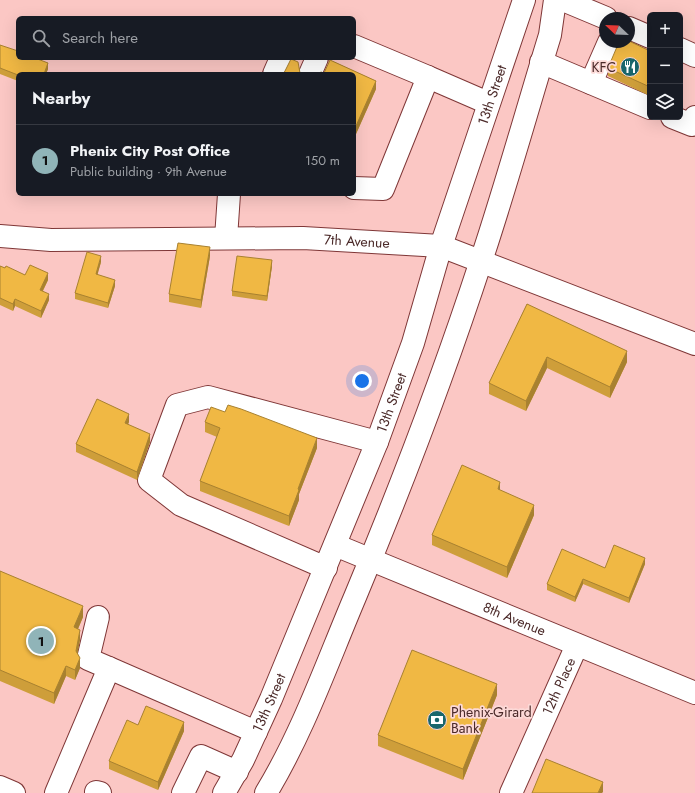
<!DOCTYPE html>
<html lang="en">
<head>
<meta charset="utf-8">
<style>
	:root { --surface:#171b24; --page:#20242c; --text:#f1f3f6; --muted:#9ea1a6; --line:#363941; --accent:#90b4b8 }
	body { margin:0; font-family:Jost,sans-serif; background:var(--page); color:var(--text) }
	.controls { position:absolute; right:12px; top:12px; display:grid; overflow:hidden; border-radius:6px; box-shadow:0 4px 16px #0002 }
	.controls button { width:36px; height:36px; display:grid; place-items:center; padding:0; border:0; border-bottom:1px solid var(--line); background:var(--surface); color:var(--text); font:20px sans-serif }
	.compass { position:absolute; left:599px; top:12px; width:36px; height:36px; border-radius:50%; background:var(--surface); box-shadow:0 4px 16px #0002; rotate:293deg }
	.you { position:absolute; left:362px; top:381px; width:14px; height:14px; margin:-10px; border:3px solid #fff; border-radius:50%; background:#1a73e8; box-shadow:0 0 0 6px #1a73e833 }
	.badge { display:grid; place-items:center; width:26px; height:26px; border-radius:50%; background:var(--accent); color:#111; font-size:13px; font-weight:700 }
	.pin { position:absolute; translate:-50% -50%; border:2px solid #fff; box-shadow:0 1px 4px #0006 }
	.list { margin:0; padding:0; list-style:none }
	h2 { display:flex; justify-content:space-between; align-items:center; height:52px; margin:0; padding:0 16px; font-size:17px }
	h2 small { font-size:13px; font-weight:400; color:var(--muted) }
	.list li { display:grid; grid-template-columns:26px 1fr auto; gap:12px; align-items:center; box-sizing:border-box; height:72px; padding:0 16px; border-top:1px solid var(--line) }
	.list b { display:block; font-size:15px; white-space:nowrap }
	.list p { margin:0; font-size:13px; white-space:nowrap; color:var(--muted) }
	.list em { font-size:13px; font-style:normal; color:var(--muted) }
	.icon { flex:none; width:22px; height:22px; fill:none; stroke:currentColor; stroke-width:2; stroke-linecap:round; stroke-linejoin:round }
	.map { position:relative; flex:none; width:695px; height:793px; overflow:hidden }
	.search { position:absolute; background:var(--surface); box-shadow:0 4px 16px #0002; left:16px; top:16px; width:340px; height:44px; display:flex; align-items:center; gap:10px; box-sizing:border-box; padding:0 14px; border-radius:6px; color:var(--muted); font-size:15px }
	.panel { position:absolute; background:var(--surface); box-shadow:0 4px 16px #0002; left:16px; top:72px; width:340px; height:124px; border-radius:6px }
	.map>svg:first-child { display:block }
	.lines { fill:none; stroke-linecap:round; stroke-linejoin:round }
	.minor-casing { stroke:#7f3737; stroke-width:24 }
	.major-casing { stroke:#7f3737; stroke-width:24 }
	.minor { stroke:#fff; stroke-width:22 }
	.major { stroke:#fff; stroke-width:22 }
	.wall { fill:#ce9e3a }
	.shaded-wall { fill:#a88130 }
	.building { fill:#f0b844; stroke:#a88130 }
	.labels { text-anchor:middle; stroke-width:3.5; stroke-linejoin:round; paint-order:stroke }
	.poi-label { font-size:14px; fill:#4b2a29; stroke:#fcd9d7; text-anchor:end }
	.street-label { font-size:14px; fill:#4b2a29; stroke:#fcd9d7 }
</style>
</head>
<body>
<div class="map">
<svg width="695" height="793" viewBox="0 0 695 793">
	<rect width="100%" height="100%" fill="#fbc7c4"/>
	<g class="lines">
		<defs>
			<g id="minor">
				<path d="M563,0L606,18"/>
				<path d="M629,28L650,37"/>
				<path d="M354,46L428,77"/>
				<path d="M680,49L695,56"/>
				<path d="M541,62L650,108"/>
				<path d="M274,74L281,58"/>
				<path d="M310,74L317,58"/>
				<path d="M591,83L609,42"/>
				<path d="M672,117L692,125L695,117"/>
				<path d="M354,188L383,189L428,77L488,103"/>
				<path id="s1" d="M0,236L51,240L303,238L441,246L695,344"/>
				<path d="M226,238L229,194"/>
				<path id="s2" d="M335,545L695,693"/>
				<path d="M326,568L181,505L149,480L177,405L208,397L377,442"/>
				<path d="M98,617L88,659L109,668"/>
				<path d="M0,787L14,793"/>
				<path d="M96,792L100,793"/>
				<path d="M56,793L109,668L256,732"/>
				<path d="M183,793L201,756L237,772"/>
				<path id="s3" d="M511,793L577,645"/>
			</g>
			<g id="major">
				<path id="s4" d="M224,793L243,760L271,699L377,442L413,343L441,246L524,0"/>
				<path d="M266,793C303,732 327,663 355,597C401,487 444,374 481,261C506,186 527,110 550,35L555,0"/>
			</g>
		</defs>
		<!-- minor casing -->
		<use href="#minor" class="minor-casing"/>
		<!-- major casing -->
		<use href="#major" class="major-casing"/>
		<!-- minor -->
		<use href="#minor" class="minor"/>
		<!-- major -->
		<use href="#major" class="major"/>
	</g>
	<!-- wall -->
	<g class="wall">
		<path d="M0,45L48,69L46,74H18V81L0,74Z"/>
		<path d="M650,51V96L608,76V68Z"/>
		<path d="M330,60L376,81V89L356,134L354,133V74H318L321,72L324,73Z"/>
		<path d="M210,256L201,308L169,302V294Z"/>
		<path d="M101,262L97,275L115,286L108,308L75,299V293Z"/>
		<path d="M0,266L25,275L48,280L43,291L49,300L41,318L15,306L13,311L0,305Z"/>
		<path d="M272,266L267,301L232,296V291Z"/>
		<path d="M527,304L627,362L610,398L547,368L526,411L489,394V383Z"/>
		<path d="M129,422L128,424L150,442L137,480L76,452V444Z"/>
		<path d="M205,422L317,448L299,494V500L289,526L200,491V481L217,437L205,432Z"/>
		<path d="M500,490L534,515L507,578L432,545V535Z"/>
		<path d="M645,564L629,603L583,584L575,602L547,590V584L605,568Z"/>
		<path d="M0,571L83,617L78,629L80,640L77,653L80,668L75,680L66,676L54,704L0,681Z"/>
		<path d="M497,695L463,780L378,746V735Z"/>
		<path d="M138,725L184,731L158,790L109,769V761Z"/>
	</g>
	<!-- shaded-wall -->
	<g class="shaded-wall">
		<path d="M48,63V69L46,74H44Z"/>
		<path d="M376,81V89L356,134V126Z"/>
		<path d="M210,247V256L201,308V300Z"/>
		<path d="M101,256V262L96,280V274Z"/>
		<path d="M272,260V266L267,301V296Z"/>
		<path d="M48,273V280L40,296V290Z"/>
		<path d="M115,280V286L108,308V303Z"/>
		<path d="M49,294V300L41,318V311Z"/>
		<path d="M15,299V306L13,311V304Z"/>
		<path d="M627,351V362L610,398V387Z"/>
		<path d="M547,357V368L526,411V401Z"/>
		<path d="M129,414V422L125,431V423Z"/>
		<path d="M150,434V442L137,480V472Z"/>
		<path d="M317,438V448L299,494V500L289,526V516L298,489Z"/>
		<path d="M500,482V493L498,489Z"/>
		<path d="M534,505V515L507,578V567Z"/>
		<path d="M645,558V564L629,603V598Z"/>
		<path d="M583,579V584L575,602V597Z"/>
		<path d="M83,606V617L74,638V627Z"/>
		<path d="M80,630V640L76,662V651Z"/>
		<path d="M80,658V668L75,680V670Z"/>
		<path d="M66,666V676L54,704V693Z"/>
		<path d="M497,684V695L463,780V769Z"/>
		<path d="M184,722V731L158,790V782Z"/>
		<path d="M603,782V792L602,793H598Z"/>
	</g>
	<!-- building -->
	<g class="building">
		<path d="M629,41L650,51V87L608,68L619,42H629Z"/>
		<path d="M0,45L18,51V58H35L48,63L44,74H18V75L0,68Z"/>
		<path d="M291,59L298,62L300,73L301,74H283L285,71Z"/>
		<path d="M330,60L376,81L356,126L354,125V74H318L321,72L324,73Z"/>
		<path d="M178,243L210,247L201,300L169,294Z"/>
		<path d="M87,252L101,256L96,274L115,280L108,303L75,293Z"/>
		<path d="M237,256L272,260L267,296L232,291Z"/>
		<path d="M30,265L48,273L40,290L49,294L41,311L15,299L13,304L0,298V266L5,268L6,266L25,275Z"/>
		<path d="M527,304L627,351L610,387L547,357L526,401L489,383Z"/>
		<path d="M97,399L129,414L125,423L150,434L137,472L76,444Z"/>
		<path d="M228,405L241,409L317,438L298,489L299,490L289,516L200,481L220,428L205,422L211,407L225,412Z"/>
		<path d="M462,465L500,482L498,489L534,505L507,567L432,535Z"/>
		<path d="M614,545L645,558L629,598L583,579L575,597L547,584L562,549L605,568Z"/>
		<path d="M0,571L83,606L74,627L80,630L76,651L80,658L75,670L66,666L54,693L0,670Z"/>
		<path d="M412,650L497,684L463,769L378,735Z"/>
		<path d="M146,706L184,722L158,782L109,761L127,720L138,725Z"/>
		<path d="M546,759L603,782L598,793H532Z"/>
	</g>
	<!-- icons -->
	<defs>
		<symbol id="restaurant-disc" viewBox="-11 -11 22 22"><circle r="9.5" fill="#19666c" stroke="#fcd9d7"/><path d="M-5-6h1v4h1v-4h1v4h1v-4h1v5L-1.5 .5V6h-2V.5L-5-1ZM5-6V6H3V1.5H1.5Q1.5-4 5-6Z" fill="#fff"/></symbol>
		<symbol id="bank-disc" viewBox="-11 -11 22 22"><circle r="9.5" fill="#19666c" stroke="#fcd9d7"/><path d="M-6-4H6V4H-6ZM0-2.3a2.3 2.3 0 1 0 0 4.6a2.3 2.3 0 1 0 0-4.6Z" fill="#fff"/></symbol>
	</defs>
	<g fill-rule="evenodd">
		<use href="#restaurant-disc" x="619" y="56" width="22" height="22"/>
		<use href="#bank-disc" x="426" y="709" width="22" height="22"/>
	</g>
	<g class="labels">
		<!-- poi labels -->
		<g class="poi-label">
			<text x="616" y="72">KFC</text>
			<text x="451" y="717" text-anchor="start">Phenix-Girard<tspan x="451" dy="16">Bank</tspan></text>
		</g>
		<!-- street labels -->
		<g class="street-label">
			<text dy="5" stroke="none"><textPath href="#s4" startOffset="749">13th Street</textPath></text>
			<text dy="5" stroke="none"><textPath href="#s1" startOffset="357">7th Avenue</textPath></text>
			<text dy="5" stroke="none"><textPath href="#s4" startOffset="425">13th Street</textPath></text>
			<text dy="5" stroke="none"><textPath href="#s2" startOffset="194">8th Avenue</textPath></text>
			<text dy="5" stroke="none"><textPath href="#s3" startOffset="117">12th Place</textPath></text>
			<text dy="5" stroke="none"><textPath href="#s4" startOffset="101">13th Street</textPath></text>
		</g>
	</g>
</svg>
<div class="controls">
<button>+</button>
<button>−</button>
<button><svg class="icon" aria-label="layers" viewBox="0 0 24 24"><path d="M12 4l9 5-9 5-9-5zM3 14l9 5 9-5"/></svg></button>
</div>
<svg class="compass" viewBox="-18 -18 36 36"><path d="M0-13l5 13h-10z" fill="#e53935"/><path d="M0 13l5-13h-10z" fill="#9ea1a6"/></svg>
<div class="you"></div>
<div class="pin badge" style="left:41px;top:641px">1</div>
<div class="search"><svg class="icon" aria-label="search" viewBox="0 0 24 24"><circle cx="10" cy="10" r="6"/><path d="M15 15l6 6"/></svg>Search here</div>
<section class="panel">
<h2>Nearby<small></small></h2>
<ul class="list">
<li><span class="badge">1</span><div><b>Phenix City Post Office</b><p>Public building · 9th Avenue</p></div><em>150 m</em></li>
</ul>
</section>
</div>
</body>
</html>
